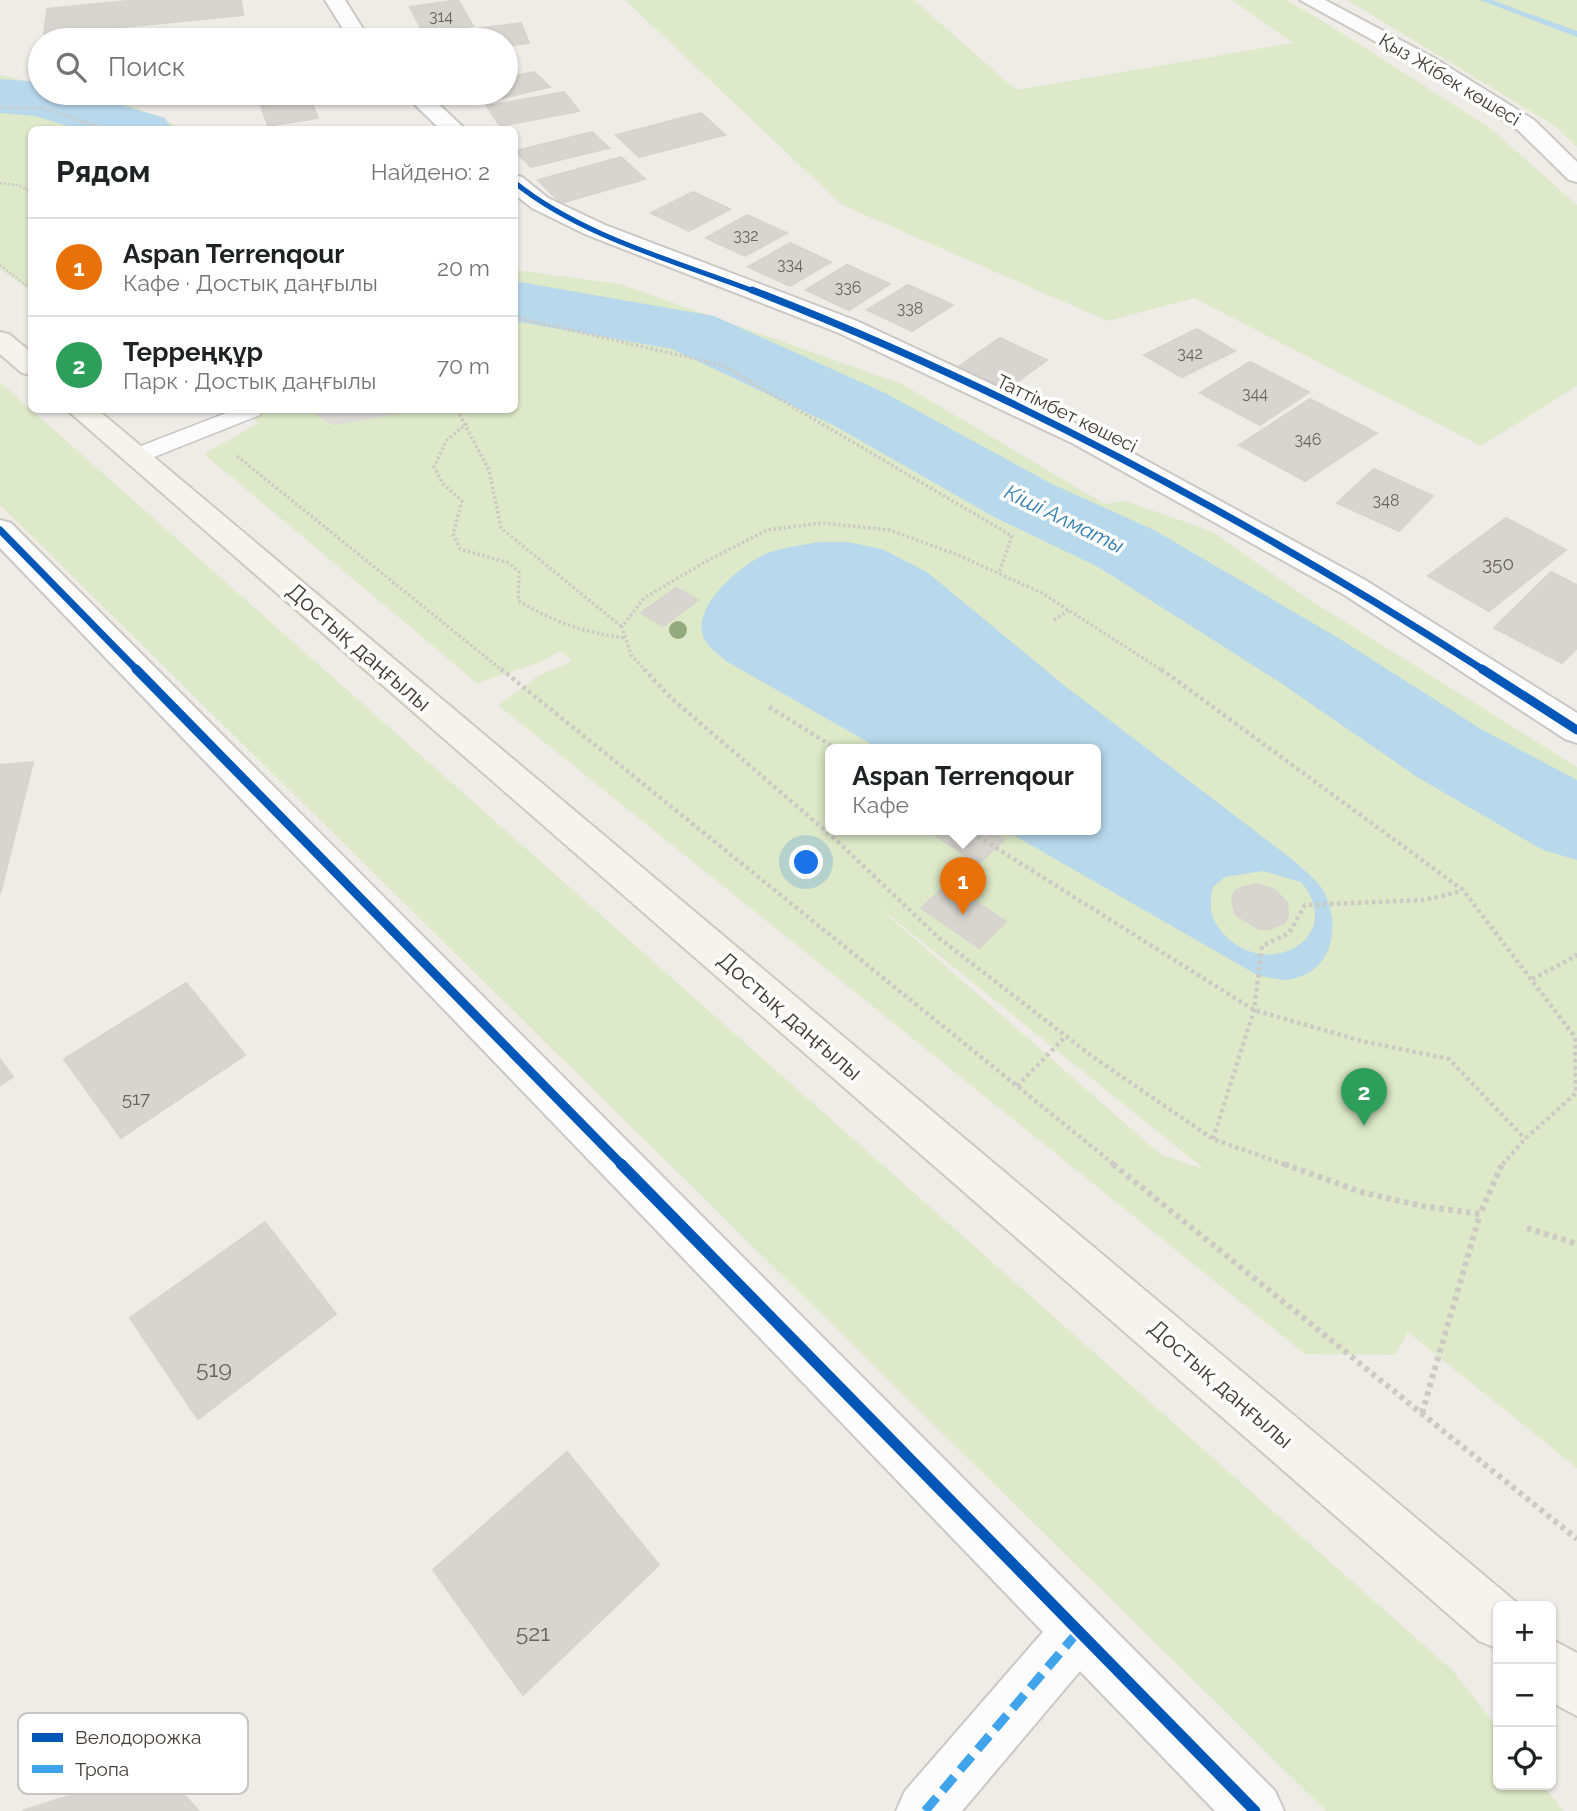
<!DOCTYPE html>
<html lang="ru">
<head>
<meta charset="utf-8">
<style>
	:root { --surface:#fff; --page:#f6f6f6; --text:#202124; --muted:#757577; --line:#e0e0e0; --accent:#2563eb }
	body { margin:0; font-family:Raleway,sans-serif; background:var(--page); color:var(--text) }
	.controls { position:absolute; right:21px; bottom:21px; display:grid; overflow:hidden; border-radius:10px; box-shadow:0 2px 5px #0004 }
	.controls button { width:63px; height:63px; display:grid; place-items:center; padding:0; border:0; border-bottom:2px solid var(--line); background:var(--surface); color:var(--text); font:35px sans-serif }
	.you { position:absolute; left:807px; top:863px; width:24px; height:24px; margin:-18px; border:5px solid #fff; border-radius:50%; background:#1a73e8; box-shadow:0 0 0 10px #1a73e833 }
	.badge { display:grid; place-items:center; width:46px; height:46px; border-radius:50%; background:var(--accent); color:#fff; font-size:23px; font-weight:700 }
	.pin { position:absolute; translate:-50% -58px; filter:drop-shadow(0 2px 4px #0008) }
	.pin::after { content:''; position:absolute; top:37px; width:24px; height:21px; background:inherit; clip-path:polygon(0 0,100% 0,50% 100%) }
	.popup { position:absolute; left:825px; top:744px; width:276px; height:91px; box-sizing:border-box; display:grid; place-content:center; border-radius:10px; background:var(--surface); filter:drop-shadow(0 2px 5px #0005); font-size:23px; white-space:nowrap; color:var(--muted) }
	.popup b { font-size:26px; color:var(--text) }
	.popup::after { content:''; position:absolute; left:50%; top:100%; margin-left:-14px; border:14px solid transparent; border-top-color:var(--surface) }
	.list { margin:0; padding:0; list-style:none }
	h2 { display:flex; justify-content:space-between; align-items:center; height:91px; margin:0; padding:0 28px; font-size:30px }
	h2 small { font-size:23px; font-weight:400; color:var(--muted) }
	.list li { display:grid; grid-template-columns:46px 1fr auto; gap:21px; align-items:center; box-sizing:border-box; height:98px; padding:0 28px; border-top:2px solid var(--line) }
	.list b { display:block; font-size:26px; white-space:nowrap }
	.list p { margin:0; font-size:23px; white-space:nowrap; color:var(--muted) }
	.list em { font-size:23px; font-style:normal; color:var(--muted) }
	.icon { flex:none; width:38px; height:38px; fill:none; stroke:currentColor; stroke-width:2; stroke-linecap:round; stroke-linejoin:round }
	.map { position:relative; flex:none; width:1577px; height:1811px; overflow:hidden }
	.search { position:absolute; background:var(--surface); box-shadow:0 2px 5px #0004; left:28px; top:28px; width:490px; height:77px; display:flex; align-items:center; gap:18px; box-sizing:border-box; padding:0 24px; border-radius:38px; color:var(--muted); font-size:26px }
	.panel { position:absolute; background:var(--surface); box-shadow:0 2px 5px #0004; left:28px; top:126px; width:490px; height:287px; border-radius:10px }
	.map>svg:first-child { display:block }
	.green { fill:#dde9c8; fill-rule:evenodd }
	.parking { fill:#dedbd8 }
	.water { fill:#b8d9ec; fill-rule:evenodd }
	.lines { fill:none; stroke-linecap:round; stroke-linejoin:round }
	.stream { fill:#b8d9ec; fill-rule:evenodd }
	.river { fill:#b8d9ec; fill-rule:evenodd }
	.building { fill:#d8d5d0; stroke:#d7d3ce; stroke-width:2 }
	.service-casing { stroke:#cbc8c4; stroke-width:3 }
	.minor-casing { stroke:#cbc8c4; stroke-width:4 }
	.secondary-casing { stroke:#cec9bf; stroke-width:4 }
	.path-far3 { stroke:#cdcac6; stroke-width:2.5; stroke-dasharray:2 2; stroke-linecap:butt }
	.path-far2 { stroke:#cdcac6; stroke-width:3.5; stroke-dasharray:2.5 2.5; stroke-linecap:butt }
	.path-far1 { stroke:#cdcac6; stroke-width:4.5; stroke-dasharray:3.5 3.5; stroke-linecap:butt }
	.path { stroke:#cdcac6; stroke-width:6; stroke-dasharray:4.5 4.5; stroke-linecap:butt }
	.service { fill:#fdfcfc; fill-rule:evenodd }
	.minor { fill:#fdfcfc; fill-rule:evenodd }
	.secondary { fill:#f6f3ed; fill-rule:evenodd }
	.quiet { stroke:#3fa4eb; stroke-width:9; stroke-dasharray:18 9; stroke-linecap:butt }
	.cycleway-far3-casing { stroke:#fff; stroke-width:8 }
	.cycleway-far2-casing { stroke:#fff; stroke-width:10 }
	.cycleway-far1-casing { stroke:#fff; stroke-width:13 }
	.cycleway-casing { stroke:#fff; stroke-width:16 }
	.cycleway-far3 { stroke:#0057b8; stroke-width:5 }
	.cycleway-far2 { stroke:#0057b8; stroke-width:7 }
	.cycleway-far1 { stroke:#0057b8; stroke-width:9 }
	.cycleway { stroke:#0057b8; stroke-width:11 }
	.tree { fill:#93aa7f }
	.labels { text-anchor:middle; stroke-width:7; stroke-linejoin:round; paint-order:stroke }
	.far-number-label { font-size:16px; fill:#6a645c }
	.far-street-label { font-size:19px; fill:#443d34; stroke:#fff }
	.number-label { font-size:19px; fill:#6a645c }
	.far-water-label { font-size:21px; font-style:italic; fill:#307cad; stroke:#fff }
	.street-label { font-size:23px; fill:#443d34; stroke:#fff }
	.near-number-label { font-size:23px; fill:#6a645c }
	.key { fill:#fff; stroke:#c7c5c2; stroke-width:2 }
	.key-label { font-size:19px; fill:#443d34 }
</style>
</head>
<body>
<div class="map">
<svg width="1577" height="1811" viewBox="0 0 1577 1811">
	<rect width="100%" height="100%" fill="#efece8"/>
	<!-- green -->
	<g class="green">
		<path d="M625,0H914L1016,90L1293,43L1232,0H1286L1326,23L1490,128L1577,205V386L1481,446L1194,298L1108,321L842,205Z"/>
		<path d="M1347,0H1577V147L1555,126Z"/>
		<path d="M0,75L40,84V93C99,93 132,104 184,129L32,130L31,291L0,269Z"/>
		<path d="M515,270L620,284L902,384L1105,504L1125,501L1211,531L1310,600L1577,767V1468L1408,1332L1395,1355L1305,1354L498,705L538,676L572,661L560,651L538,663L477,683L204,454L258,423L241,410H514ZM830,749H1096V829H830ZM869,899L1204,1169L1160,1154Z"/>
		<path d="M0,382L1452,1670L1498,1728V1785H1543L1564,1811H1326L0,505Z"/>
	</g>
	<!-- parking -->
	<path class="parking" d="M309,410H391L398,414L333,425Z"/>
	<!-- water -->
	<path class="water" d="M819,542H847L882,549L927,572L1065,686L1293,860C1303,870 1318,880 1324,892C1342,928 1332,974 1287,980C1278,980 1268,977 1259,976L1003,829H1096V749H880L726,661C720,655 710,649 706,642C685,609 744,562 770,552C786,547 803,545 819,542ZM1263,871L1301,882C1346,935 1273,979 1229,939C1211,922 1208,910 1213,887L1225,877Z"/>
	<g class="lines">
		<!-- stream -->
		<path class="stream" d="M1480,0H1492L1577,31V37Z"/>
		<!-- river -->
		<g class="river">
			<path d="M0,79L40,82V93H80L165,118L173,130H81L35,116L0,113Z"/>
			<path d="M514,281L714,316L885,393L1052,484L1156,531L1340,639L1481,729L1577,780V860L1543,850L1417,777L1278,681L1098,567L996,518L833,425L672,349L514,321Z"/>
		</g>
	</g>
	<!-- building -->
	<g class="building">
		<path d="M137,0H241L243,15L44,35L47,9Z"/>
		<path d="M458,0L473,26L424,34L410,7Z"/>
		<path d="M521,23L529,43L506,46V40H453L450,32Z"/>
		<path d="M534,72L550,87L490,101L481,93H506V78Z"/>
		<path d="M564,92L579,111L500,126L487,106Z"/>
		<path d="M310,98L318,118L268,126L261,106Z"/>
		<path d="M701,113L725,135L639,157L616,135Z"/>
		<path d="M592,132L609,148L531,167L515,151Z"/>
		<path d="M621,157L645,179L561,203L538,180Z"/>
		<path d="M693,192L730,209L689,231L651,213Z"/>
		<path d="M747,215L787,233L745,256L706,238Z"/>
		<path d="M790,243L831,262L790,286L748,267Z"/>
		<path d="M847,265L890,284L849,310L806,290Z"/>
		<path d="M908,285L953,305L912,331L867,310Z"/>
		<path d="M1197,329L1235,351L1182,377L1144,355Z"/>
		<path d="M1000,338L1047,360L1007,389L959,366Z"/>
		<path d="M1250,362L1309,392L1260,425L1200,393Z"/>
		<path d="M1310,399L1377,433L1305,481L1239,445Z"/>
		<path d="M1374,469L1433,496L1399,531L1337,503Z"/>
		<path d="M1506,518L1566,550L1489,611L1428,576Z"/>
		<path d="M1551,572L1577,585V648L1562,663L1494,628Z"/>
		<path d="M676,588L698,600L663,626L641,613Z"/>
		<path d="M33,762L0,894V765Z"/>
		<path d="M926,829H987L1004,840L978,864Z"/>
		<path d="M949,883L1006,922L979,948L921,908Z"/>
		<path d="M1257,884L1275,890L1287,903L1288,917L1284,923L1269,929H1259L1235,914L1232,900L1234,893L1240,888Z"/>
		<path d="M186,983L245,1055L121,1138L64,1059Z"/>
		<path d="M0,1059L13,1077L0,1085Z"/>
		<path d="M265,1222L336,1314L198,1419L130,1318Z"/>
		<path d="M567,1452L659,1565L523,1695L433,1570Z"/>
		<path d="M158,1767L199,1811H22Z"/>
	</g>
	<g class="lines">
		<defs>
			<path id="service" d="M234,410H263L260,415L144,461L136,463L125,456L128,451Z"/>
			<g id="minor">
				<path d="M325,0H345L370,40H350Z"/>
				<path d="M1300,0H1325L1434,58L1534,120L1577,162V182L1569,180L1518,130L1420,66Z"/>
				<path d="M403,93H427L466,130H441Z"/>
				<path d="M514,175L522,177L548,198L605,225L857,321L1094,432L1365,580L1577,713V743L1565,739L1343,594L1074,444L839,333L587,235L532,208L514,194Z"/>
				<path d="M0,520L11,523L1275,1791L1284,1811H1215L1080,1671L962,1811H896L905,1791L1043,1632L0,548Z"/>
			</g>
			<g id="secondary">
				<path d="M0,332L9,334L32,353V375L22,373L0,354Z"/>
				<path d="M67,410H98L1517,1603L1518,1606H1498V1649L1479,1641Z"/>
				<path d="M1551,1639L1577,1653V1716L1551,1702Z"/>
			</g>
		</defs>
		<!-- service casing -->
		<use href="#service" class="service-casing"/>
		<!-- minor casing -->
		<use href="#minor" class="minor-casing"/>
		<!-- secondary casing -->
		<use href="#secondary" class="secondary-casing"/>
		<!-- path-far3 -->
		<g class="path-far3">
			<path d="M0,107L43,108L109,130"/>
			<path d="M0,183L18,185L32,192"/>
			<path d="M0,265L32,290"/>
		</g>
		<!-- path-far2 -->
		<g class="path-far2">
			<path d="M514,317L722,365L1012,536L999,573"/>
			<path d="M457,410L489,470L501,528L622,627"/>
			<path d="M467,423L446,441L434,467L443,484L462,501L453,534L460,549L509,563L519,572L518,600C552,622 586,633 626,638"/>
			<path d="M237,456L503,671"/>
			<path d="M1054,620L1069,610"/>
			<path d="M646,671L631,655L622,627L644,598L705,562L767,530L822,523L890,530L958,555L1042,593L1163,671"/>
		</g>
		<!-- path-far1 -->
		<g class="path-far1">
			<path d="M501,669L1116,1166"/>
			<path d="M644,669L670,697L834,838L939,938L1093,1057L1213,1139L1289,1166"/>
			<path d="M1161,669L1463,890L1575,1037L1576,1093L1525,1139L1501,1166"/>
			<path d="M769,707L837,749"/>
			<path d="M966,829L1254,1010L1362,1041L1449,1059L1525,1139"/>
			<path d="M1532,979L1576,956L1577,952"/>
			<path d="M1017,1086L1066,1036"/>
			<path d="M1213,1139L1254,1010L1262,946L1289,933L1305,905L1424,900L1462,891"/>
		</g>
		<!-- path -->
		<g class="path">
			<path d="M1113,1164L1577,1539"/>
			<path d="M1284,1164L1361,1192L1422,1206L1480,1214L1502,1164"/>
			<path d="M1527,1228L1577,1244"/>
			<path d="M1422,1413L1480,1214"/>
		</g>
		<!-- service -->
		<use href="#service" class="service"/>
		<!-- minor -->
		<use href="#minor" class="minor"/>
		<!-- secondary -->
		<use href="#secondary" class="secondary"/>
		<!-- quiet -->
		<path class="quiet" d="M925,1811L1077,1633"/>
		<defs>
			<path id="cycleway-far3" d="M514,182C582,237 676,261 756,292"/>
			<g id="cycleway-far2">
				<path d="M752,290C1009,389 1253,522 1485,671"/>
				<path d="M0,530L138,671"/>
			</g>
			<g id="cycleway-far1">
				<path d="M136,669L623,1166"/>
				<path d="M1482,669L1577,730"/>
			</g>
			<path id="cycleway" d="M621,1164L1255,1811"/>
		</defs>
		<!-- cycleway-far3 casing -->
		<use href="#cycleway-far3" class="cycleway-far3-casing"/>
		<!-- cycleway-far2 casing -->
		<use href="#cycleway-far2" class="cycleway-far2-casing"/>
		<!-- cycleway-far1 casing -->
		<use href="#cycleway-far1" class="cycleway-far1-casing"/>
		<!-- cycleway casing -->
		<use href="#cycleway" class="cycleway-casing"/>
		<!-- cycleway-far3 -->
		<use href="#cycleway-far3" class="cycleway-far3"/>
		<!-- cycleway-far2 -->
		<use href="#cycleway-far2" class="cycleway-far2"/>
		<!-- cycleway-far1 -->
		<use href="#cycleway-far1" class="cycleway-far1"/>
		<!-- cycleway -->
		<use href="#cycleway" class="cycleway"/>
	</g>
	<!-- trees -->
	<circle class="tree" cx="678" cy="630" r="9"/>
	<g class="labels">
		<!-- far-number labels -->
		<g class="far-number-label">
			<text x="441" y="22">314</text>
			<text x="746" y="241">332</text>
			<text x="790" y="270">334</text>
			<text x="848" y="293">336</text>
			<text x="910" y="314">338</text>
			<text x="1190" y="359">342</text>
			<text x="1255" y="399">344</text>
			<text x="1308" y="445">346</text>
			<text x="1386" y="506">348</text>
		</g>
		<!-- far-street labels -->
		<g class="far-street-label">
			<text transform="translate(1450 79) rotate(31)" y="7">Қыз Жібек көшесі</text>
			<text transform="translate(1067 413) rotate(26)" y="7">Таттімбет көшесі</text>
		</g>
		<!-- number labels -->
		<g class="number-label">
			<text x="1498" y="570">350</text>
			<text x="136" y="1105">517</text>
		</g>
		<!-- far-water labels -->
		<g class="far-water-label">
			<text transform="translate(1064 519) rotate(26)" y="7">Кіші Алматы</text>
		</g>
		<!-- street labels -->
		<g class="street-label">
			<text transform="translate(359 647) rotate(41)" y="8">Достық даңғылы</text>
			<text transform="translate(790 1016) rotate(41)" y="8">Достық даңғылы</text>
			<text transform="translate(1221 1384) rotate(41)" y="8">Достық даңғылы</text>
		</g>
		<!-- near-number labels -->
		<g class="near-number-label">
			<text x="214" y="1377">519</text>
			<text x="533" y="1641">521</text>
		</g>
	</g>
	<!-- legend -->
	<rect x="18" y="1713" width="230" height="81" rx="10" class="key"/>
	<rect x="32" y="1733" width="31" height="9" fill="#0057b8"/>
	<rect x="32" y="1765" width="31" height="8" fill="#3fa4eb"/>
	<g class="key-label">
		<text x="75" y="1744">Велодорожка</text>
		<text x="75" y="1776">Тропа</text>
	</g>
</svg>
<div class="controls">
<button>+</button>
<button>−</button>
<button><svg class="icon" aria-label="locate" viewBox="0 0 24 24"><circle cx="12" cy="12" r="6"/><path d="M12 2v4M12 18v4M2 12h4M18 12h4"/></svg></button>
</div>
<div class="you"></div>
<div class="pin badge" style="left:963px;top:915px;background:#e8710a">1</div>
<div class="popup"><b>Aspan Terrenqour</b>Кафе</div>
<div class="pin badge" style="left:1364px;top:1126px;background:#2e9e5b">2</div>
<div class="search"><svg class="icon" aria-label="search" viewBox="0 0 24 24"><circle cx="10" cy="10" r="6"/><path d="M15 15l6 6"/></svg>Поиск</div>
<section class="panel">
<h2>Рядом<small>Найдено: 2</small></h2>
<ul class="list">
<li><span class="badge" style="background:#e8710a">1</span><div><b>Aspan Terrenqour</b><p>Кафе · Достық даңғылы</p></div><em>20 m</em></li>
<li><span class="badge" style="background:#2e9e5b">2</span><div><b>Терреңқұр</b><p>Парк · Достық даңғылы</p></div><em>70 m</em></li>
</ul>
</section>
</div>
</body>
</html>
